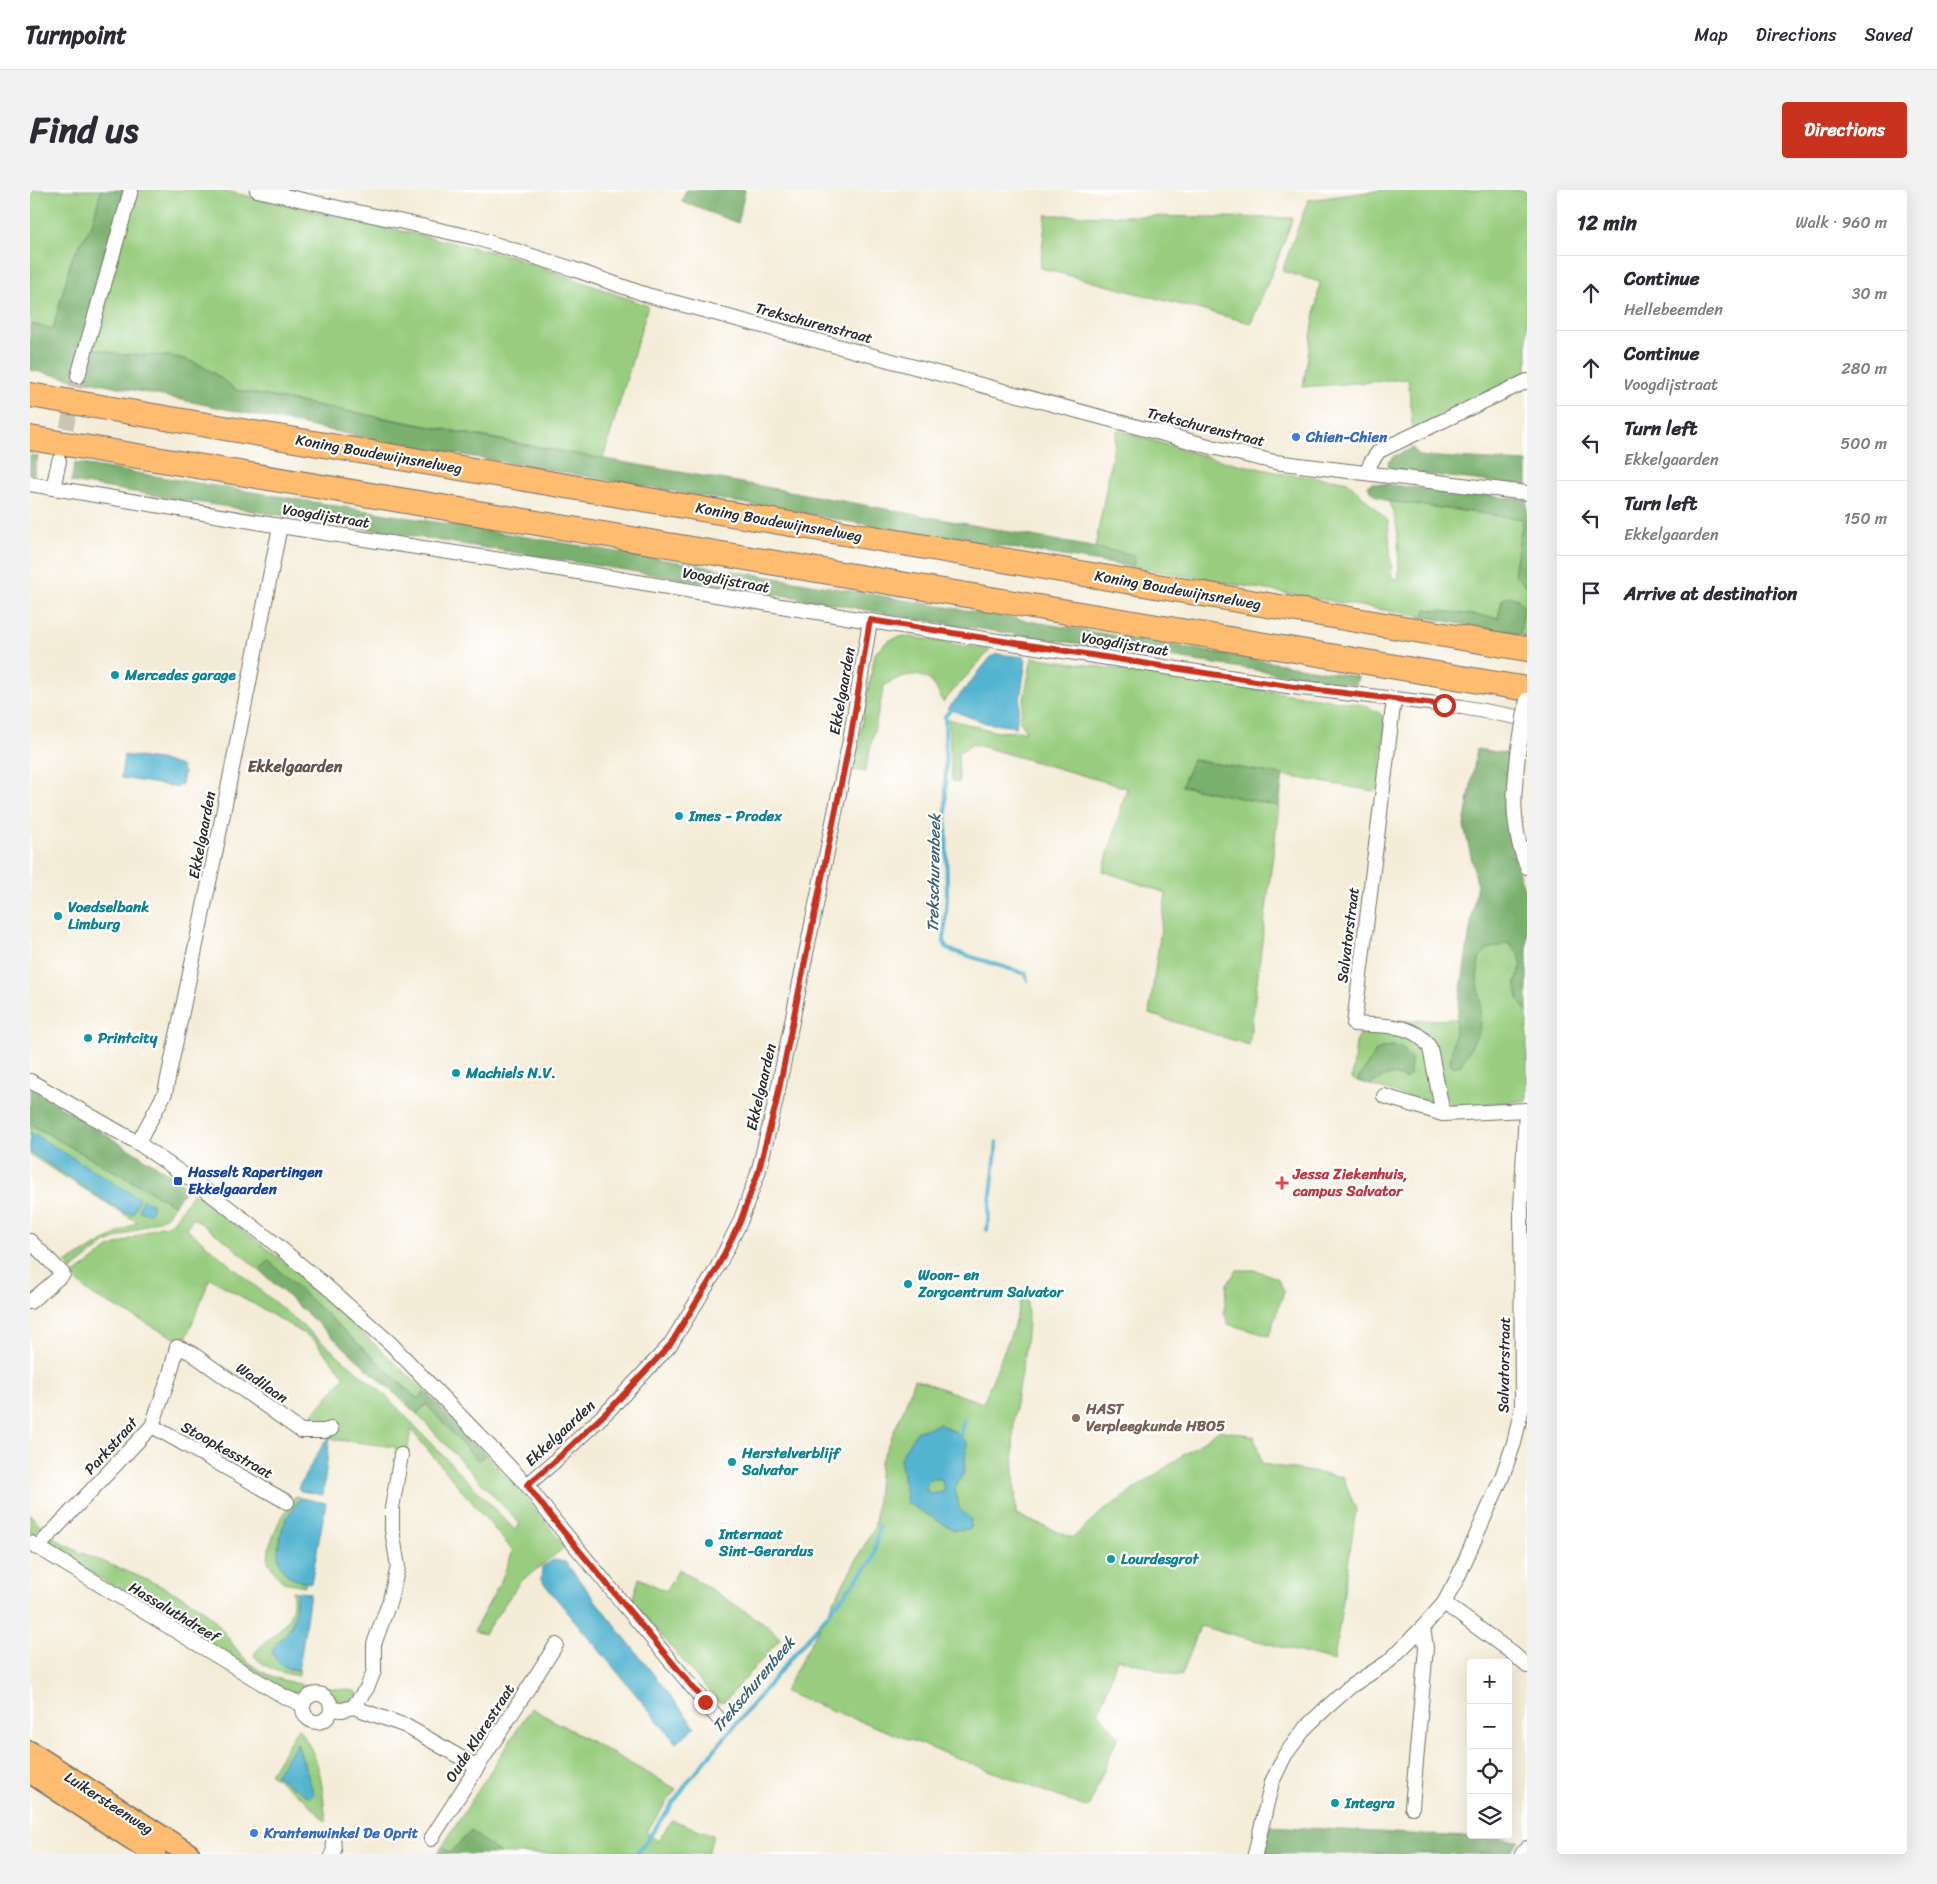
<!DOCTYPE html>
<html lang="en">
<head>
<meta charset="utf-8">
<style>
	:root { --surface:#fff; --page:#f2f2f3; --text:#2b2b33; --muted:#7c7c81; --line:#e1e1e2; --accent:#c8321e }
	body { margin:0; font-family:Sriracha,sans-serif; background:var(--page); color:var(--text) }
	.controls { position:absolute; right:15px; bottom:15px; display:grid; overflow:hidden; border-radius:5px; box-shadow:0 5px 20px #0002 }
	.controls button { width:45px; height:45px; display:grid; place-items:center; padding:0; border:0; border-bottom:1px solid var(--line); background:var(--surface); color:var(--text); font:25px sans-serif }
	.stop { position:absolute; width:15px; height:15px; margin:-11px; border:4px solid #c8321e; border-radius:50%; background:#fff }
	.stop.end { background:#c8321e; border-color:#fff; box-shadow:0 1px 5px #0008 }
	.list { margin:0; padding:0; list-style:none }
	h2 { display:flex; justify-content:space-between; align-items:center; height:65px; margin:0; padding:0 20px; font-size:21px }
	h2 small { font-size:16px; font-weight:400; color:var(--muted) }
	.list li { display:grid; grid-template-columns:32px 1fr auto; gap:15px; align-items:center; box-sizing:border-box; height:75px; padding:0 20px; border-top:1px solid var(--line) }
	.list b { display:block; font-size:19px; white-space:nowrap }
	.list p { margin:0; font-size:16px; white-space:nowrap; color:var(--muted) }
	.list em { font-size:16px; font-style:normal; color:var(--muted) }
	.icon { flex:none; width:28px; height:28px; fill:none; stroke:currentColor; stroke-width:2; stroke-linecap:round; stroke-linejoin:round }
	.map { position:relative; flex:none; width:1497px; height:1664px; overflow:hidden; border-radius:5px }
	header { display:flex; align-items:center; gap:30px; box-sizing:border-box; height:70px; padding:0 25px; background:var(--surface); border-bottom:1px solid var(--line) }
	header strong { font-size:24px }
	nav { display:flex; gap:28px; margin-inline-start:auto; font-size:18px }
	.intro { display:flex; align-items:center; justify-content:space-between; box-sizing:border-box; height:120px; padding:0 30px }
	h1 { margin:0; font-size:35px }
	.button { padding:12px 22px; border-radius:5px; background:var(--accent); color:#fff; font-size:18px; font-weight:700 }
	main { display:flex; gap:30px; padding:0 30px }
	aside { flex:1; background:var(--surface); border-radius:5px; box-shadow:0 5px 20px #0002 }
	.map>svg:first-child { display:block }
	.green { fill:#98cd7f; stroke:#627c55 }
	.forest { fill:#7ab06e; stroke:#526e4c }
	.water { fill:#52b4d0; stroke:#3e707e; fill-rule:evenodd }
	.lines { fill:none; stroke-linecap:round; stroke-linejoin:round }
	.stream { stroke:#52b4d0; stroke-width:4 }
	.street-tunnel { stroke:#ccc5b5; stroke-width:14; stroke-dasharray:14 7; stroke-linecap:butt }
	.street-casing { stroke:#716f67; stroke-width:16 }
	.primary-casing { stroke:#716f67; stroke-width:24 }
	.highway-casing { stroke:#716f67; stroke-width:26 }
	.street { stroke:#fff; stroke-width:14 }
	.primary { stroke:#febc70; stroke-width:21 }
	.highway { stroke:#febc70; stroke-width:24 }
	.street-bridge-casing { stroke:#716f67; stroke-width:16; stroke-linecap:butt }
	.street-bridge { stroke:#fff; stroke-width:14 }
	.route { stroke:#c8321e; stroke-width:6 }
	.shop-dot { fill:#3f7fe0; stroke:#fff; stroke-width:2 }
	.culture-dot { fill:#0f9aa8; stroke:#fff; stroke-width:2 }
	.transit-dot { fill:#1a4fb4; stroke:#fff; stroke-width:2 }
	.health-dot { fill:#e0444e; stroke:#fff; stroke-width:2 }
	.education-dot { fill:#8d6e63; stroke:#fff; stroke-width:2 }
	.labels { text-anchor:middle; stroke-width:4.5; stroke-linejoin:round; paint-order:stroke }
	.street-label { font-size:15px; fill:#2b2b2b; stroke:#fff }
	.shop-label { font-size:15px; font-weight:bold; fill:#366cbe; stroke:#fff; text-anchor:start }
	.culture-label { font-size:15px; font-weight:bold; fill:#0d838f; stroke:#fff; text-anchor:start }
	.transit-label { font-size:15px; font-weight:bold; fill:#164399; stroke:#fff; text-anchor:start }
	.health-label { font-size:15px; font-weight:bold; fill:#be3a42; stroke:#fff; text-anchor:start }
	.education-label { font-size:15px; font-weight:bold; fill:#785e54; stroke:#fff; text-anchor:start }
	.neighbourhood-label { font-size:16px; font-weight:bold; fill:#64534b; stroke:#fff }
	.water-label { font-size:16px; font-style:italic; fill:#3b626d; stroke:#fff }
</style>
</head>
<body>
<header>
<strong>Turnpoint</strong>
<nav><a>Map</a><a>Directions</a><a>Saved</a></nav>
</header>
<div class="intro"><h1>Find us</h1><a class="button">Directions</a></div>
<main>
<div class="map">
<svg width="1497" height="1664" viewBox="0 0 1497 1664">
	<rect width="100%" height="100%" fill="#fff"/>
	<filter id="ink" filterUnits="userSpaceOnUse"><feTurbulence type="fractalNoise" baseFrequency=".02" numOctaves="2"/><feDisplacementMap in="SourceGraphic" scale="10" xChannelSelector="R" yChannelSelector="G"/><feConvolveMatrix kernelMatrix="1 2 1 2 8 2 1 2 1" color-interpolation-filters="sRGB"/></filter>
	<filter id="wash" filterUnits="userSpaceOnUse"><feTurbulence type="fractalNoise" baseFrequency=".0096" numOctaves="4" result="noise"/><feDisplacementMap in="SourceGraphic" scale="20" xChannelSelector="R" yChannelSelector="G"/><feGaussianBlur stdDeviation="1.12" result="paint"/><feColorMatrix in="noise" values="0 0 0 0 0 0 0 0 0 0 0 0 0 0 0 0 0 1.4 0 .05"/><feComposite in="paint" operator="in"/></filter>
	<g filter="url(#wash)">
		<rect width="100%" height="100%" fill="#f4ecd7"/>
		<!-- green -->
		<g class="green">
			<path d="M0,0H71L62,35L42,68L23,139L0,134Z"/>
			<path d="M107,0H191L481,66L618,116L573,269L206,200C193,190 180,179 165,173C142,163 124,166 100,165C88,165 74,160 62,158Z"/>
			<path d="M1353,0H1497V186L1383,241L1378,189L1273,197L1290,92L1252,81L1278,10Z"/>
			<path d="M1016,25L1263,28L1244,78L1221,133L1010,78Z"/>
			<path d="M1087,240L1184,269L1255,284L1307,290L1318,292L1358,331L1362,389L1369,388C1368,362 1371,334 1358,311L1493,329L1484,384L1494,394H1497V447L1490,445L1494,417L1472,409L1468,428L1396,419L1394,427L1103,377L1105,365L1065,358Z"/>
			<path d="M876,446L960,460L913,512C910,507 908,500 904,495C890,478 869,486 854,496L835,582L823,580L845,464C854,452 861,448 876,446Z"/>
			<path d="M1002,467L1335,515L1351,524L1355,534L1349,595L1344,601L1163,570L1152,596L1249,616L1219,855L1119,824L1136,703L1073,681L1097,598L943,554L928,563L929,593L922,591L918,529L967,542L996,541L990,531Z"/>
			<path d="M1479,753L1488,764L1492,775L1485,792L1488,806L1497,822V910L1431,918L1421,916L1417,908L1404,857L1358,831L1427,829L1420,874L1451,809L1447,789L1449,768L1458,759Z"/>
			<path d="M1352,841L1372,842L1394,857L1403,906L1401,911L1397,913L1340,895C1356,885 1357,882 1376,889L1380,885L1381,869L1362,856L1351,858L1346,861L1327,891L1322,889L1326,853L1330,844Z"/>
			<path d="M0,934L144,1015L137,1026L76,1053L41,1080L36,1073L107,1032L0,965Z"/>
			<path d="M163,1002L263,1079L396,1202L388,1209L239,1071L229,1080L196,1051L163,1028L156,1038L354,1204L485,1340L490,1334L387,1224L396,1214L448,1271L456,1264L504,1318L535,1357L490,1392L454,1444L444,1441L471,1391L483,1361L381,1240L377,1263H365L366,1257L300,1249L298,1235L275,1234L315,1186L283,1149L180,1088L155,1151L149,1150L64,1106L56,1100L42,1086L79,1058L130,1036L133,1037L144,1031Z"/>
			<path d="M1207,1080H1225L1247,1088L1254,1101L1239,1146L1198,1134L1194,1122L1197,1094Z"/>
			<path d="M994,1098C1006,1139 986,1190 984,1232C982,1263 985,1294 986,1325L1043,1348L1072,1322L1189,1240L1224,1246L1232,1274L1313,1287L1326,1320L1304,1471L1170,1436L1152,1485L1147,1486L1087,1468L1069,1523L1088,1546L1058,1618L754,1502L845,1336L850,1273L875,1216L884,1189L953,1213L983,1139Z"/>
			<path d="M265,1306L271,1308L264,1316L270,1392H276L275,1396L253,1392L245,1383L238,1371L239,1357L248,1334Z"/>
			<path d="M0,1324L15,1340L6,1344L0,1343Z"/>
			<path d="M22,1346C39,1359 59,1366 79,1374C106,1385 133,1396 159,1410C185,1424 195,1446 213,1467C239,1496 288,1496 324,1501L328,1503L324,1510L312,1514C282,1487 291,1507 263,1504L20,1358L19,1352Z"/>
			<path d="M649,1379L740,1437L750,1449L696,1510L691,1512L687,1511L602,1411L609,1388L636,1401Z"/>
			<path d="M262,1401L267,1402L265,1426L256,1445L246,1453L258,1479L269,1480V1486C255,1484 232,1478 224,1465L228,1459C245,1443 269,1428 262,1401Z"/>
			<path d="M501,1518L646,1599L616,1642L628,1651L642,1630L683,1645L678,1664H470L441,1641L420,1663L412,1657Z"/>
			<path d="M268,1538C292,1570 292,1595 296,1632L274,1609L240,1584Z"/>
		</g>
		<!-- forest -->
		<g class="forest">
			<path d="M71,0H96L44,189L0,180V134L23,139L42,68L62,35Z"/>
			<path d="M656,0H715L708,33L652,12Z"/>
			<path d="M62,158C74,160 88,165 100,165C124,166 142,163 165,173C180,179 193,190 206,200L489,254L758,301L1105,365L1103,377L874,341L357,252L54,190Z"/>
			<path d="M1383,258L1388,266L1497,272V296L1360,280L1358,277L1359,271L1364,266Z"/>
			<path d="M0,265L8,266L3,288L0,287Z"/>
			<path d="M45,273L728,385L1328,487L1326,495L904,432L764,407L41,292Z"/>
			<path d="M1343,293L1497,310V394H1494L1484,384L1493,329L1358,311C1348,307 1341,305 1338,295Z"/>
			<path d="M1479,406L1488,409L1494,417L1490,445L1394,427L1396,419L1468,428L1473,409Z"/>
			<path d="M1447,559L1479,564C1474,613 1477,659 1497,705V822C1483,805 1484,795 1492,775L1488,764L1479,753L1458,759L1449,768L1447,789L1451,809L1449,842L1431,875L1425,877L1420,874L1447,693L1434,636Z"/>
			<path d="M1163,570L1253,585L1249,616L1152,596Z"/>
			<path d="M1362,856L1371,857L1381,869L1380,885L1376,889C1358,882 1355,886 1340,895L1327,891L1346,861L1351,858Z"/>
			<path d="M0,898L133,980L158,997L144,1015L0,934Z"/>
			<path d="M239,1071L387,1209L396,1202L456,1264L448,1271L396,1214L387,1224L229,1080Z"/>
			<path d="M1240,1636L1489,1650L1478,1664H1235Z"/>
			<path d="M441,1641L470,1664H407L412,1657L420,1663Z"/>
		</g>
		<!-- water -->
		<g class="water">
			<path d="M967,464L994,467L996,470L986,537L956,533L918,519L961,467Z"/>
			<path d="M94,565L135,571L151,576L154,583L152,594L146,597L91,588Z"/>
			<path d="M0,942L109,1008L103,1024L93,1022L0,962Z"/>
			<path d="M112,1009L121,1013L123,1017L119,1024L109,1021Z"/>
			<path d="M909,1234L926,1242L937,1253L934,1282L925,1299L929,1318L941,1330L940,1339L924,1340L877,1313L870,1268L886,1242ZM899,1289H912L914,1302L899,1304L896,1298Z"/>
			<path d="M300,1246L293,1305L271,1301L268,1299L269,1296L295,1251Z"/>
			<path d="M271,1308L296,1313L281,1393C230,1390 248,1332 271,1308Z"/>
			<path d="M523,1370L535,1372L665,1537L646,1553L511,1390L512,1377Z"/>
			<path d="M267,1402L280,1403L269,1480C254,1478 247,1475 242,1461C246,1453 252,1450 257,1443C268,1428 264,1418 267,1402Z"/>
			<path d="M267,1553L284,1604L280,1608L245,1585Z"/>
		</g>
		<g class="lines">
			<!-- stream -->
			<g class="stream">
				<path d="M921,520L915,526L917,706L914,752L917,759L996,784L997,790"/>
				<path d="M957,1040L967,952"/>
				<path d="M928,1251L931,1247L933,1230"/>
				<path d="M607,1664L660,1589L843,1370L849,1337"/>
			</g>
		</g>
	</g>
	<g filter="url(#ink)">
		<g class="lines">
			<!-- street-tunnel -->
			<path class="street-tunnel" d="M32,259L48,186"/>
			<defs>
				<g id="street">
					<path d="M227,0L446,48L543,79L617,105L1182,257L1245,272L1497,303"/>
					<path d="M48,186L101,0"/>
					<path d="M1337,283L1341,272L1349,261L1497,191"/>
					<path d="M0,294L250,336L548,382L840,431L1264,497L1432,517L1497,529"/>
					<path d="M23,298L29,271"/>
					<path d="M1364,509L1324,834C1350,836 1385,832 1400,858L1413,924"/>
					<path d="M1488,564C1486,588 1482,612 1486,635C1487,650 1492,663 1497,677"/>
					<path d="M0,891L108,953L166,993L238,1048L296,1096L360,1153L497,1295L523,1329L687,1527"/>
					<path d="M1354,906L1413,924L1497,920"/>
					<path d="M108,953L135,903L187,654L250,336"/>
					<path d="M0,1051L33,1084L0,1112"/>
					<path d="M122,1236L257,1312"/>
					<path d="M497,1295L524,1272L581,1218L640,1155L685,1082L710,1032L728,983L745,914L821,545L840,431"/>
					<path d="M1,1353L253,1506L273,1515"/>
					<path d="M7,1358L122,1236L140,1184L147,1157L160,1162L271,1241H294L301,1239"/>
					<path d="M1414,1413L1481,1462L1497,1476"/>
					<circle cx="287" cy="1518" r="14"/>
					<path d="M323,1517L376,1536L447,1577"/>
					<path d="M301,1519L312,1520L323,1517L337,1498L344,1481V1454L360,1410L368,1377L362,1340V1318L371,1265"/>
					<path d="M1382,1617L1396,1458L1393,1437"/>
					<path d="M401,1649L526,1455"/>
					<path d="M302,1664L304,1660L303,1649"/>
					<path d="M1225,1664L1242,1592L1255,1565L1276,1537L1295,1519L1321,1496L1358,1472L1393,1437L1414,1413L1428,1387L1472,1287L1484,1253L1492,1217L1491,1018L1496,920"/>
					<path d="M1492,1664L1497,1658"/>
				</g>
				<g id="primary">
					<path d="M0,1562L159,1664"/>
					<path d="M0,1582L125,1664"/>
				</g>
				<g id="highway">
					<path d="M0,205L1497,459"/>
					<path d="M0,248L1497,499"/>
				</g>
			</defs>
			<!-- street casing -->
			<use href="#street" class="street-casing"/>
			<!-- primary casing -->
			<use href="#primary" class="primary-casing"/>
			<!-- highway casing -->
			<use href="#highway" class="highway-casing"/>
			<!-- street -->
			<use href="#street" class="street"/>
			<!-- primary -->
			<use href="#primary" class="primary"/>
			<!-- highway -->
			<use href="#highway" class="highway"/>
			<defs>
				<path id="street-bridge" d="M1488,564L1497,510"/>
			</defs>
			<!-- street-bridge casing -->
			<use href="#street-bridge" class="street-bridge-casing"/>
			<!-- street-bridge -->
			<use href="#street-bridge" class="street-bridge"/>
		</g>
	</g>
	<g class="lines" filter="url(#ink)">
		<!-- route -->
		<path class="route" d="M675,1512L523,1329L497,1295L524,1272L581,1218L640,1155L685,1082L710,1032L728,983L746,914L821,545L840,430L1264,497L1414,515"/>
	</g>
	<!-- markers -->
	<g class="shop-dot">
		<circle cx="1266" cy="247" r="5"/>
		<circle cx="224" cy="1643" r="5"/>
	</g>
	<g class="culture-dot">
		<circle cx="85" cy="485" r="5"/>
		<circle cx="649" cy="626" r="5"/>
		<circle cx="28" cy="726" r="5"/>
		<circle cx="58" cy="848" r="5"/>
		<circle cx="426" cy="883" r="5"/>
		<circle cx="878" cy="1094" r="5"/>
		<circle cx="702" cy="1272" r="5"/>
		<circle cx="679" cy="1353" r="5"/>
		<circle cx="1081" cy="1369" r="5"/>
		<circle cx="1305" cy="1613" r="5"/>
	</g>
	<rect class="transit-dot" x="143" y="986" width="10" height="10" rx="2.5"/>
	<path class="health-dot" d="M1249.5 985.5h5v5h5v5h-5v5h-5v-5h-5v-5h5z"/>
	<circle class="education-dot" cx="1046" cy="1228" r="5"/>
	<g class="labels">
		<!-- street labels -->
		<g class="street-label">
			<text transform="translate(784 133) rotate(15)" y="5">Trekschurenstraat</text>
			<text transform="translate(1176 237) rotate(14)" y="5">Trekschurenstraat</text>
			<text transform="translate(349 264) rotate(10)" y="5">Koning Boudewijnsnelweg</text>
			<text transform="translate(296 326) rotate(9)" y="5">Voogdijstraat</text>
			<text transform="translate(749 332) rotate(10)" y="5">Koning Boudewijnsnelweg</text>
			<text transform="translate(696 390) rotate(10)" y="5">Voogdijstraat</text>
			<text transform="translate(1148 400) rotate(10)" y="5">Koning Boudewijnsnelweg</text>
			<text transform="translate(1095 454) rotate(9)" y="5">Voogdijstraat</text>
			<text transform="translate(812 501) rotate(-80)" y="5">Ekkelgaarden</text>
			<text transform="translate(172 645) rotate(-79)" y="5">Ekkelgaarden</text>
			<text transform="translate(1318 745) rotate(-83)" y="5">Salvatorstraat</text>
			<text transform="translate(731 897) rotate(-77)" y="5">Ekkelgaarden</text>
			<text transform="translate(1474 1175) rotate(-89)" y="5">Salvatorstraat</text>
			<text transform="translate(232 1193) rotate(35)" y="5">Wadilaan</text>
			<text transform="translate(530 1243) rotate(-43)" y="5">Ekkelgaarden</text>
			<text transform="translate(81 1256) rotate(-48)" y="5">Parkstraat</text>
			<text transform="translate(197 1260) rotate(29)" y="5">Stoopkesstraat</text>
			<text transform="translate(144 1422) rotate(31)" y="5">Hassaluthdreef</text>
			<text transform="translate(450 1543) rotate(-57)" y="5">Oude Klarestraat</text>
			<text transform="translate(79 1613) rotate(33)" y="5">Luikersteenweg</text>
		</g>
		<!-- shop labels -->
		<g class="shop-label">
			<text x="1276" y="252">Chien-Chien</text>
			<text x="234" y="1648">Krantenwinkel De Oprit</text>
		</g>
		<!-- culture labels -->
		<g class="culture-label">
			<text x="95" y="490">Mercedes garage</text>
			<text x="659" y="631">Imes - Prodex</text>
			<text x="38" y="722">Voedselbank<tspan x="38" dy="17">Limburg</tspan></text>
			<text x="68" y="853">Printcity</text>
			<text x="436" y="888">Machiels N.V.</text>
			<text x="888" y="1090">Woon- en<tspan x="888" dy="17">Zorgcentrum Salvator</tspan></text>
			<text x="712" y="1268">Herstelverblijf<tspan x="712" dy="17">Salvator</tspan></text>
			<text x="689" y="1349">Internaat<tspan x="689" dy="17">Sint-Gerardus</tspan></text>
			<text x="1091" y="1374">Lourdesgrot</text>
			<text x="1315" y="1618">Integra</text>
		</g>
		<!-- transit labels -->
		<g class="transit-label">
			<text x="158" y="987">Hasselt Rapertingen<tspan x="158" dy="17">Ekkelgaarden</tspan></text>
		</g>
		<!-- health labels -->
		<g class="health-label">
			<text x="1263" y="989">Jessa Ziekenhuis,<tspan x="1263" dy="17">campus Salvator</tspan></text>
		</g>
		<!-- education labels -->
		<g class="education-label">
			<text x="1056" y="1224">HAST<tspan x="1056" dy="17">Verpleegkunde HBO5</tspan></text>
		</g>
		<!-- neighbourhood labels -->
		<g class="neighbourhood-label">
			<text x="265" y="582">Ekkelgaarden</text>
		</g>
		<!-- water labels -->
		<g class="water-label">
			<text transform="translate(903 683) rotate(-89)" y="6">Trekschurenbeek</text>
			<text transform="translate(723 1494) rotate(-50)" y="6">Trekschurenbeek</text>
		</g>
	</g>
</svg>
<div class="controls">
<button>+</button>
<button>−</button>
<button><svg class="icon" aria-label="locate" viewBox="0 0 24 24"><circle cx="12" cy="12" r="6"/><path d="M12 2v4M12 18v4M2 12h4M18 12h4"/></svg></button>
<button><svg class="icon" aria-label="layers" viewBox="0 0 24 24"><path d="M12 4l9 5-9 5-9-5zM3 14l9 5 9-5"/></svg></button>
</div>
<div class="stop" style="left:1414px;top:515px"></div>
<div class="stop end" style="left:675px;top:1512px"></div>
</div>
<aside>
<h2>12 min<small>Walk · 960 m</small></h2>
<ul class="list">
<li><svg class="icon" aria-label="ahead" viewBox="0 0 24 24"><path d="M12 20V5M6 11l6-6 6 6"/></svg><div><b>Continue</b><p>Hellebeemden</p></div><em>30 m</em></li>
<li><svg class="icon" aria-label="ahead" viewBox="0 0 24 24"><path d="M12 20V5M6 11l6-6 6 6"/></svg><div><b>Continue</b><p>Voogdijstraat</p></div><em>280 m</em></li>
<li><svg class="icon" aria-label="left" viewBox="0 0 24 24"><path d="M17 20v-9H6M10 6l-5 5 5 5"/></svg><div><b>Turn left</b><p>Ekkelgaarden</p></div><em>500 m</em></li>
<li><svg class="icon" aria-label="left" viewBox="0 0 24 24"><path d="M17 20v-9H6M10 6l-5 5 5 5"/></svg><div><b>Turn left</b><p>Ekkelgaarden</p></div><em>150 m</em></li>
<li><svg class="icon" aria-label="arrive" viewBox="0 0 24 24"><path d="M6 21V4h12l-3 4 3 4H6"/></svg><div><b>Arrive at destination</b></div></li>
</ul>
</aside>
</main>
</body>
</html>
